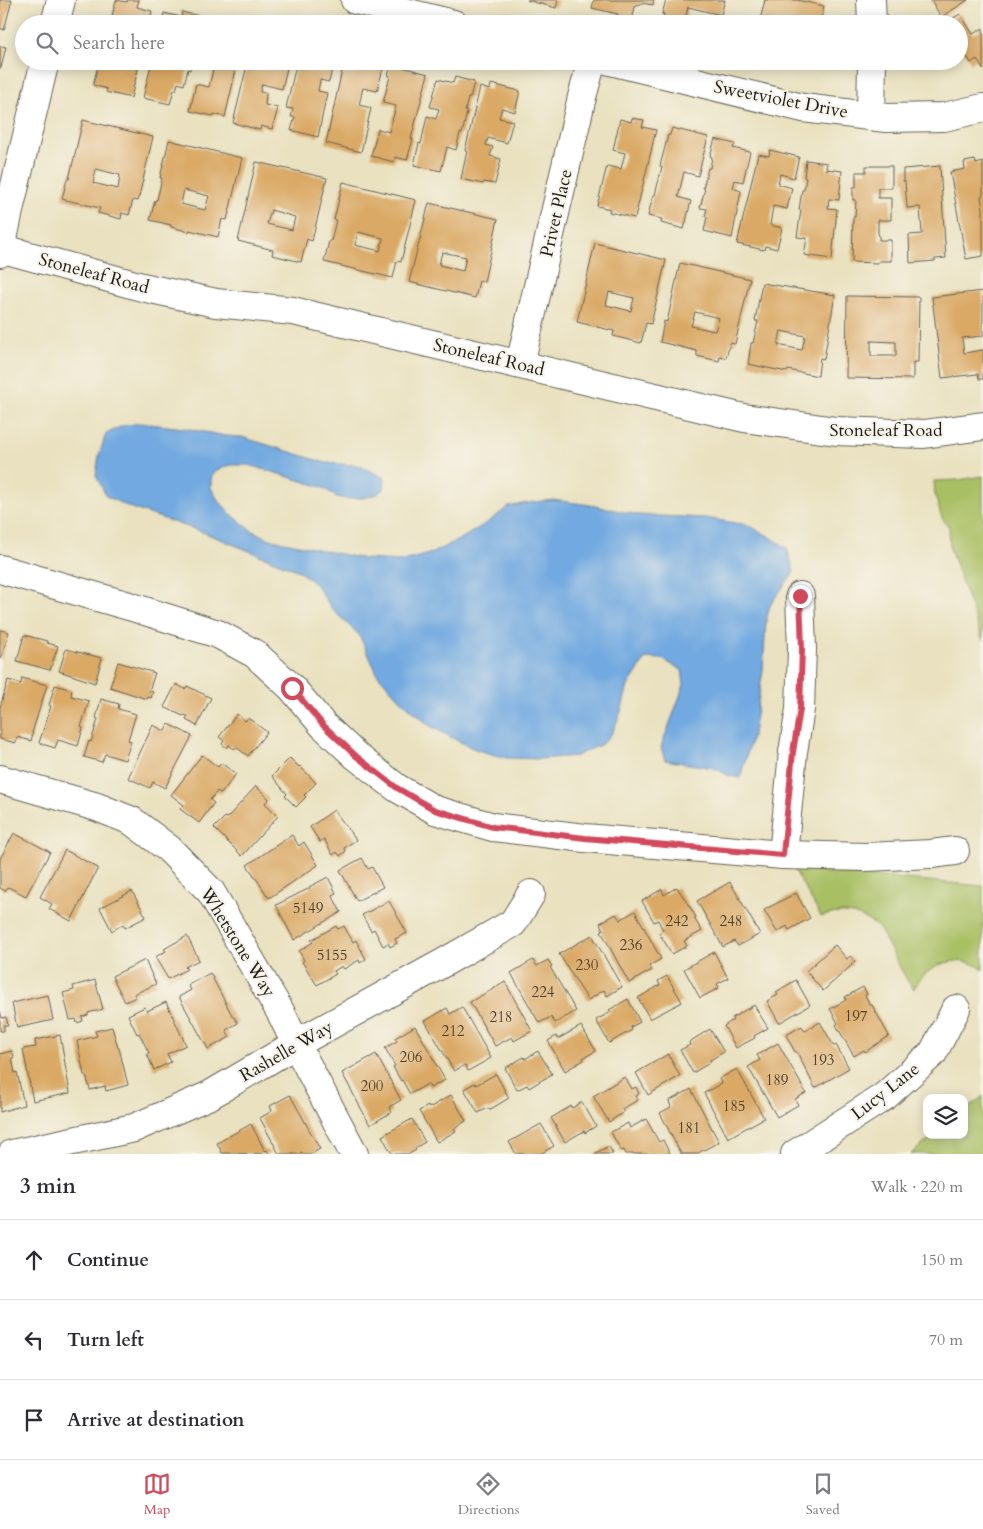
<!DOCTYPE html>
<html lang="en">
<head>
<meta charset="utf-8">
<style>
	:root { --surface:#fff; --page:#f7f7f7; --text:#2b2b33; --muted:#7c7c81; --line:#e1e1e2; --accent:#d1495b }
	body { margin:0; font-family:Cardo,serif; background:var(--page); color:var(--text) }
	.controls { position:absolute; right:15px; bottom:15px; display:grid; overflow:hidden; border-radius:10px; box-shadow:0 2px 12px #0003 }
	.controls button { width:45px; height:45px; display:grid; place-items:center; padding:0; border:0; border-bottom:1px solid var(--line); background:var(--surface); color:var(--text); font:25px sans-serif }
	.stop { position:absolute; width:15px; height:15px; margin:-11px; border:4px solid #d1495b; border-radius:50%; background:#fff }
	.stop.end { background:#d1495b; border-color:#fff; box-shadow:0 1px 5px #0008 }
	.list { margin:0; padding:0; list-style:none }
	h2 { display:flex; justify-content:space-between; align-items:center; height:65px; margin:0; padding:0 20px; font-size:21px }
	h2 small { font-size:16px; font-weight:400; color:var(--muted) }
	.list li { display:grid; grid-template-columns:32px 1fr auto; gap:15px; align-items:center; box-sizing:border-box; height:80px; padding:0 20px; border-top:1px solid var(--line) }
	.list b { display:block; font-size:19px; white-space:nowrap }
	.list em { font-size:16px; font-style:normal; color:var(--muted) }
	.icon { flex:none; width:28px; height:28px; fill:none; stroke:currentColor; stroke-width:2; stroke-linecap:round; stroke-linejoin:round }
	.map { position:relative; flex:none; width:983px; height:1154px; overflow:hidden }
	.search { position:absolute; background:var(--surface); box-shadow:0 2px 12px #0003; left:15px; right:15px; top:15px; height:55px; display:flex; align-items:center; gap:12px; box-sizing:border-box; padding:0 18px; border-radius:28px; color:var(--muted); font-size:19px }
	.sheet { height:305px; background:var(--surface) }
	nav { display:flex; justify-content:space-around; align-items:center; box-sizing:border-box; height:70px; border-top:1px solid var(--line); background:var(--surface); font-size:14px; color:var(--muted) }
	nav a { display:grid; justify-items:center; gap:2px }
	nav .on { color:var(--accent) }
	.map>svg:first-child { display:block }
	.green { fill:#a9bf64; stroke:#626e40 }
	.water { fill:#71a9e0; stroke:#46627e }
	.building { fill:#daa965; fill-rule:evenodd }
	.lines { fill:none; stroke-linecap:round; stroke-linejoin:round }
	.minor-casing { stroke:#646155; stroke-width:30 }
	.minor { stroke:#fff; stroke-width:28 }
	.route { stroke:#d1495b; stroke-width:6 }
	.labels { text-anchor:middle; stroke-width:4; stroke-linejoin:round; paint-order:stroke }
	.number-label { font-size:15px; fill:#4c3f2e }
	.street-label { font-size:18px; fill:#1c1c1c; stroke:#f7f3e8 }
</style>
</head>
<body>
<div class="map">
<svg width="983" height="1154" viewBox="0 0 983 1154">
	<rect width="100%" height="100%" fill="#f7f3e8"/>
	<filter id="ink" filterUnits="userSpaceOnUse"><feTurbulence type="fractalNoise" baseFrequency=".02" numOctaves="2"/><feDisplacementMap in="SourceGraphic" scale="10" xChannelSelector="R" yChannelSelector="G"/><feConvolveMatrix kernelMatrix="1 2 1 2 8 2 1 2 1" color-interpolation-filters="sRGB"/></filter>
	<filter id="wash" filterUnits="userSpaceOnUse"><feTurbulence type="fractalNoise" baseFrequency=".0096" numOctaves="4" result="noise"/><feDisplacementMap in="SourceGraphic" scale="20" xChannelSelector="R" yChannelSelector="G"/><feGaussianBlur stdDeviation="1.12" result="paint"/><feColorMatrix in="noise" values="0 0 0 0 0 0 0 0 0 0 0 0 0 0 0 0 0 1.4 0 .05"/><feComposite in="paint" operator="in"/></filter>
	<g filter="url(#wash)">
		<rect width="100%" height="100%" fill="#e9e1bf"/>
		<!-- green -->
		<g class="green">
			<path d="M983,476V641L950,549L949,527L942,518L939,509L935,495L934,481L959,480Z"/>
			<path d="M794,869L983,886V970C960,951 925,965 914,989L908,982L879,928C859,913 844,909 821,917Z"/>
			<path d="M983,1096V1154H911L935,1135H964V1112Z"/>
		</g>
		<!-- water -->
		<path class="water" d="M141,423L184,428L226,436L242,437L326,463L357,465L385,478L384,489L377,494L363,498L346,499L337,497L322,487L249,465H231L215,471L211,479V488L218,500L231,514L251,530L270,539L364,559L403,561L432,553L464,537L488,522L508,507L527,503L553,500L591,505L638,515L705,518L748,525L772,538L787,548L794,572L770,605L766,621L763,670L753,734L740,778L730,776L713,768L665,760L661,747L684,685L682,670L662,659L646,658L628,686L621,712L612,733L602,744L576,756L540,759L506,758L477,750L456,740L427,724L404,703L378,675L359,635L333,610L316,585L299,571L200,531L131,508L106,496L96,475L99,455L106,434L122,426Z"/>
		<g id="blocks">
			<!-- building -->
			<g class="building">
				<path d="M0,0H12L4,30L0,28Z"/>
				<path d="M116,0L127,2V0H139L137,7L152,11L149,24H110Z"/>
				<path d="M527,0H558L556,8Z"/>
				<path d="M594,0H654L653,5L642,3L635,7L632,21L617,18L618,14L592,8Z"/>
				<path d="M666,0H725L721,15L688,7L686,16L699,19L698,24H662L664,14H662Z"/>
				<path d="M765,0H797L824,6L820,24H759Z"/>
				<path d="M931,0H968L941,17Z"/>
				<path d="M182,12L203,17L201,24H162L164,13L181,17Z"/>
				<path d="M960,14L973,34L983,28V70L977,59L971,63L959,44V43L964,40L959,31V24H955L952,19Z"/>
				<path d="M0,46L6,47L1,68H0Z"/>
				<path d="M99,61H140L131,98L106,92L107,89L93,85Z"/>
				<path d="M152,61H192L190,70L188,69L184,85L178,83L176,90H174L170,104L143,98Z"/>
				<path d="M215,61H238L225,117L214,114L213,116L190,111L196,84L209,87Z"/>
				<path d="M248,61H274L273,65L287,68L282,89L262,84L260,92L266,93L265,105L278,108L272,129L261,126L260,130L233,123Z"/>
				<path d="M297,61H334L329,82L320,80L318,91L327,93L318,137L291,130L295,117H291L293,109L286,108Z"/>
				<path d="M344,61H385L377,91L363,88L359,105L371,108L361,152L326,143Z"/>
				<path d="M391,64L428,74L411,139H413L407,160L395,157L394,162L371,156L378,129L389,132L396,106L383,103L390,76H388Z"/>
				<path d="M455,77L474,82L470,98H468L465,111L467,112L462,134L460,133L456,150L447,147L441,171L414,165L419,143L421,144L427,116L436,119L439,109L430,107L438,79L453,83Z"/>
				<path d="M491,84L520,91L515,112L502,108L499,118L513,121L507,143L488,138L486,145L493,147L490,156L501,159L495,184L484,182L483,184L461,179L467,151H465L480,87L490,90Z"/>
				<path d="M632,118L644,120L642,127L656,130L635,218L609,212L610,209L597,206L607,166L621,169L625,153L613,150L620,119L631,122Z"/>
				<path d="M83,120L153,137L138,201L133,200L129,215L122,213L121,219L98,213L100,208L62,199L67,179H69ZM96,169L120,175L118,189L93,183Z"/>
				<path d="M672,128L708,137L698,176L684,172L678,197L691,201L684,229L661,223L662,219L648,216L653,195H655L662,167L660,166L668,135H670Z"/>
				<path d="M715,139L735,144L733,148L750,152L743,182L735,180L733,188L741,191L732,238L704,231L707,217L705,216L707,209L700,208L705,188H703L708,168H710L712,157L710,156Z"/>
				<path d="M169,140L242,158L227,220L222,219L218,237L189,230V232L179,229L171,227V225L150,220L155,200H157L162,178H160ZM184,190L209,196L205,210L181,204Z"/>
				<path d="M770,150L799,157L794,178L780,174L778,184L792,188L787,209L773,206L770,225L782,228L777,249L765,246L764,250L737,244L758,154L769,156Z"/>
				<path d="M806,160L827,163L826,169L842,171L839,200L829,199L828,208L837,209L832,259L804,255L807,238L797,237L801,210H799L802,190H804L806,178L804,177Z"/>
				<path d="M975,160L976,164L983,162V195L981,196L983,209V256L966,259L950,172L965,169L964,162Z"/>
				<path d="M256,162L327,178L312,241L307,239L301,262L272,255L273,250L238,241ZM271,210L295,217L292,230L267,224Z"/>
				<path d="M866,166H892V188H878V198H891V220H878V234L879,235V240H891V261H879L878,263L852,262L853,217H855L856,200H853V187H856V172H866Z"/>
				<path d="M940,166L946,258L935,259V261L910,263L909,235L922,234L920,207L907,208L905,181H903V169Z"/>
				<path d="M343,182L416,200L401,262L397,261L393,278L324,262L329,241H331L336,220H334ZM358,232L383,238L380,251L355,245Z"/>
				<path d="M429,203L498,219L484,282L479,281L475,298L409,282ZM442,252L466,257L463,271L439,265Z"/>
				<path d="M595,243L666,260L651,324L646,323L641,343L613,336L614,331L577,322ZM609,292L634,298L631,311L606,305Z"/>
				<path d="M680,263L750,279L735,344L730,343L726,358L720,356L719,361L697,356V351L660,342L664,321L667,322ZM695,312L719,318L715,331L691,326Z"/>
				<path d="M762,283L835,295L824,359L820,358L818,376L788,370L787,372L748,364L751,343H753L758,321H755ZM781,331L805,336L802,350L778,345Z"/>
				<path d="M983,291V336L962,338L964,353L983,350V379H979L978,374L942,378L932,297Z"/>
				<path d="M847,296L919,297L918,362H913V379L846,378ZM871,341L896,342V356H871Z"/>
				<path d="M0,630L9,632L1,659H0Z"/>
				<path d="M24,635L47,641V643L58,646L50,670L17,661Z"/>
				<path d="M66,649L102,658L95,683L59,671Z"/>
				<path d="M118,662L155,673L149,691L153,692L151,698L147,697V699L110,687Z"/>
				<path d="M22,678L47,685L32,733H33L31,741L17,737L16,743L0,739V707L8,680L21,684Z"/>
				<path d="M176,684L185,689L187,686L211,698L197,726L186,720L188,716L184,715L183,716L164,707Z"/>
				<path d="M55,685L72,690L71,696L89,701L81,727L83,728L78,746L58,740L55,748L39,743L51,706L49,705Z"/>
				<path d="M101,699L119,704L118,709L136,714L128,740L131,741L125,760L105,754L102,762L84,757L89,741L91,742L98,719L96,718Z"/>
				<path d="M237,714L245,721L248,718L267,732L248,756L236,747L234,749L229,745L227,748L222,744L224,741L219,737Z"/>
				<path d="M169,724L192,736L165,788L153,782L150,788L128,778L153,725L165,731Z"/>
				<path d="M202,755L218,767L221,763L236,774L221,794L217,791L210,800L214,803L199,823L180,809L184,805L171,795Z"/>
				<path d="M290,758L299,767L300,766L316,783L304,795L306,797L296,807L285,796L287,794L272,776Z"/>
				<path d="M256,786L269,799L265,803L278,816L242,856L214,828L225,817L227,818Z"/>
				<path d="M334,810L356,840L344,848L346,851L340,856L337,852L333,855L324,839L320,842L310,827Z"/>
				<path d="M14,833L50,852L26,896L8,887L5,891L0,888V859Z"/>
				<path d="M292,835L299,846L304,842L318,865L269,898L247,865Z"/>
				<path d="M65,850L98,868L71,921L49,909L52,904L40,897Z"/>
				<path d="M362,858L368,869L372,867L383,887L357,901L340,870Z"/>
				<path d="M328,877L336,893L332,895L341,912L294,940L276,905L310,888L309,887Z"/>
				<path d="M730,882L760,934L738,946L734,941L723,947L697,901Z"/>
				<path d="M677,887L696,917L694,918L702,931L684,941L687,946L672,954L659,933L663,930L658,920L654,922L642,901L662,889L664,895Z"/>
				<path d="M132,891L146,917L125,928L123,924L112,931L100,908Z"/>
				<path d="M796,893L810,918L789,930L787,926L777,932L764,910Z"/>
				<path d="M389,901L407,933L395,939L397,943L390,947L388,943L383,946L374,929L371,931L362,915Z"/>
				<path d="M635,911L661,959L649,966L652,970L629,983L601,931L603,930L600,923L616,914L620,920Z"/>
				<path d="M336,926L338,929L344,926L353,942L356,940L366,959L360,963L359,960L344,969L342,966L334,971L336,974L317,985L302,962L304,960L299,951L313,942L311,940Z"/>
				<path d="M592,935L622,987L607,996L604,990L588,1000L559,954Z"/>
				<path d="M187,936L199,960L185,967L187,969L168,979L155,957L166,951L164,949Z"/>
				<path d="M835,945L847,959L850,956L855,961L851,964L852,965L823,991L806,971Z"/>
				<path d="M714,952L728,978L717,984L719,988L700,998L684,969Z"/>
				<path d="M145,960L156,984L134,994L136,997L125,1002L112,976Z"/>
				<path d="M533,960L537,966L548,960L552,966L550,967L576,1011L555,1023L551,1017L539,1023L511,973Z"/>
				<path d="M210,973L233,1017H234L238,1023L226,1030L230,1037L208,1049L179,997L191,990L188,985Z"/>
				<path d="M667,976L682,1002L650,1019L638,998L660,985L658,981Z"/>
				<path d="M95,980L103,1009L88,1013V1015L82,1017L83,1021L77,1023L76,1019L70,1020L63,993L74,990L73,986Z"/>
				<path d="M796,980L810,1005L779,1023L767,1001L778,995L776,992Z"/>
				<path d="M505,982L532,1031L514,1041L512,1037L495,1046L470,1002Z"/>
				<path d="M863,987L867,994L865,995L870,1005H872L889,1036L865,1052L864,1050L854,1056L836,1025L838,1023L830,1009L846,1000L845,997Z"/>
				<path d="M48,995L53,1020L17,1028L12,1003Z"/>
				<path d="M628,999L640,1022L631,1027L632,1030L609,1043L596,1020L611,1012L609,1010Z"/>
				<path d="M166,1002L186,1045L167,1054L171,1062L154,1070L147,1054L149,1053L139,1033L137,1034L128,1015L145,1007L147,1011Z"/>
				<path d="M754,1005L768,1028L754,1036L755,1038L736,1048L724,1026L733,1020L732,1018Z"/>
				<path d="M462,1007L491,1058L468,1071L465,1065L454,1071L425,1021L447,1008L450,1014Z"/>
				<path d="M0,1011L2,1018L6,1017L8,1025H4V1031H0Z"/>
				<path d="M820,1022L834,1046L836,1045L849,1068L815,1088L797,1052H795L786,1035L802,1026L805,1031Z"/>
				<path d="M415,1026L445,1080L430,1088L428,1084L410,1094L402,1080L401,1081L393,1067L395,1066L385,1048L397,1041L395,1038Z"/>
				<path d="M581,1026L596,1051L583,1058L584,1060L565,1071L548,1041L556,1036L558,1039Z"/>
				<path d="M112,1027L118,1048H119L128,1085L106,1091L105,1086L90,1090L86,1075H84L77,1041L97,1036L95,1031Z"/>
				<path d="M710,1029L724,1052L710,1060L711,1062L693,1073L680,1050L690,1045L689,1042Z"/>
				<path d="M60,1035L70,1093L33,1101L23,1049L36,1047L35,1040Z"/>
				<path d="M778,1043L806,1093L795,1099L798,1105L777,1117L748,1067L760,1060L757,1055Z"/>
				<path d="M12,1051L14,1057L12,1058L15,1073L17,1072L24,1105L0,1112V1054Z"/>
				<path d="M538,1051L552,1074L529,1088L527,1085L517,1090L505,1068L524,1057L525,1059Z"/>
				<path d="M376,1054L401,1100L389,1107L392,1112L370,1125L342,1073Z"/>
				<path d="M668,1054L680,1076L648,1095L636,1073Z"/>
				<path d="M737,1069L764,1118L728,1138L704,1093L722,1083L719,1079Z"/>
				<path d="M496,1074L509,1098L489,1110L488,1108L478,1113L464,1089L475,1083L476,1085Z"/>
				<path d="M625,1077L632,1089L636,1087L639,1094L635,1096L638,1100L622,1109L624,1112L609,1122L593,1096Z"/>
				<path d="M691,1089L719,1142L696,1154H681L660,1113L671,1107L669,1101Z"/>
				<path d="M290,1095L320,1149L311,1154H303L302,1152L300,1154H279L260,1118L272,1111L270,1106Z"/>
				<path d="M451,1095L466,1121L454,1129L456,1131L437,1142L419,1111L428,1106L429,1108Z"/>
				<path d="M582,1102L596,1126L585,1133L584,1131L565,1142L551,1118L571,1106L572,1108Z"/>
				<path d="M412,1119L425,1142L415,1148L416,1150L409,1154H392L382,1136Z"/>
				<path d="M646,1119L659,1142L663,1140L670,1154H626L624,1150L621,1151L611,1132L628,1123L630,1128Z"/>
				<path d="M251,1124L265,1151L267,1150L269,1154L222,1153L217,1143Z"/>
				<path d="M541,1124L554,1146L540,1154H516L509,1142Z"/>
				<path d="M609,1146L613,1154H594Z"/>
			</g>
		</g>
	</g>
	<g filter="url(#ink)">
		<use href="#blocks" fill-opacity="0" stroke="#646155" stroke-width="1"/>
		<g class="lines">
			<defs>
				<g id="minor">
					<path d="M355,0L454,24"/>
					<path d="M871,0L872,24"/>
					<path d="M55,24L61,0"/>
					<path d="M610,61L803,108L886,118L944,117L983,108"/>
					<path d="M871,116L872,61"/>
					<path d="M0,248L142,287L216,303L293,311L744,418L836,431L924,434L983,426"/>
					<path d="M0,253L10,206L45,61"/>
					<path d="M520,364L582,97L592,61"/>
					<path d="M0,569L129,606L218,634L255,654L292,688L323,725L356,756L397,788L435,810L493,827L585,838L783,855L866,857L931,854L955,851"/>
					<path d="M0,779L97,807L132,821L169,849L211,892L281,1013L296,1044L354,1154"/>
					<path d="M783,855L793,752L800,709L802,649L800,596"/>
					<path d="M12,1154L134,1128L210,1095L296,1044L443,963L513,923L531,894"/>
					<path d="M795,1154L885,1096L933,1053L956,1009"/>
				</g>
			</defs>
			<!-- minor casing -->
			<use href="#minor" class="minor-casing"/>
			<!-- minor -->
			<use href="#minor" class="minor"/>
		</g>
	</g>
	<g class="lines" filter="url(#ink)">
		<!-- route -->
		<path class="route" d="M292,688L323,725L356,756L397,788L435,810L493,827L585,838L783,855L793,752L800,709L802,649L800,596"/>
	</g>
	<g class="labels">
		<!-- number labels -->
		<g class="number-label">
			<text x="308" y="913">5149</text>
			<text x="677" y="926">242</text>
			<text x="731" y="926">248</text>
			<text x="631" y="950">236</text>
			<text x="332" y="960">5155</text>
			<text x="587" y="970">230</text>
			<text x="543" y="997">224</text>
			<text x="856" y="1021">197</text>
			<text x="501" y="1022">218</text>
			<text x="453" y="1036">212</text>
			<text x="411" y="1062">206</text>
			<text x="823" y="1065">193</text>
			<text x="777" y="1085">189</text>
			<text x="372" y="1091">200</text>
			<text x="734" y="1111">185</text>
			<text x="689" y="1133">181</text>
		</g>
		<!-- street labels -->
		<g class="street-label">
			<text transform="translate(781 99) rotate(11)" y="6">Sweetviolet Drive</text>
			<text transform="translate(556 213) rotate(-77)" y="6">Privet Place</text>
			<text transform="translate(94 273) rotate(15)" y="6">Stoneleaf Road</text>
			<text transform="translate(489 357) rotate(13)" y="6">Stoneleaf Road</text>
			<text x="886" y="436">Stoneleaf Road</text>
			<text transform="translate(238 942) rotate(58)" y="6">Whetstone Way</text>
			<text transform="translate(286 1051) rotate(-30)" y="6">Rashelle Way</text>
			<text transform="translate(885 1091) rotate(-38)" y="6">Lucy Lane</text>
		</g>
	</g>
</svg>
<div class="controls">
<button><svg class="icon" aria-label="layers" viewBox="0 0 24 24"><path d="M12 4l9 5-9 5-9-5zM3 14l9 5 9-5"/></svg></button>
</div>
<div class="stop" style="left:292px;top:688px"></div>
<div class="stop end" style="left:800px;top:596px"></div>
<div class="search"><svg class="icon" aria-label="search" viewBox="0 0 24 24"><circle cx="10" cy="10" r="6"/><path d="M15 15l6 6"/></svg>Search here</div>
</div>
<section class="sheet">
<h2>3 min<small>Walk · 220 m</small></h2>
<ul class="list">
<li><svg class="icon" aria-label="ahead" viewBox="0 0 24 24"><path d="M12 20V5M6 11l6-6 6 6"/></svg><div><b>Continue</b></div><em>150 m</em></li>
<li><svg class="icon" aria-label="left" viewBox="0 0 24 24"><path d="M17 20v-9H6M10 6l-5 5 5 5"/></svg><div><b>Turn left</b></div><em>70 m</em></li>
<li><svg class="icon" aria-label="arrive" viewBox="0 0 24 24"><path d="M6 21V4h12l-3 4 3 4H6"/></svg><div><b>Arrive at destination</b></div></li>
</ul>
</section>
<nav>
<a class="on"><svg class="icon" aria-label="map" viewBox="0 0 24 24"><path d="M3 6l6-2 6 2 6-2v14l-6 2-6-2-6 2zM9 4v14M15 6v14"/></svg>Map</a>
<a><svg class="icon" aria-label="directions" viewBox="0 0 24 24"><path d="M12 3l9 9-9 9-9-9zM9 14v-3h6M13 9l2 2-2 2"/></svg>Directions</a>
<a><svg class="icon" aria-label="saved" viewBox="0 0 24 24"><path d="M7 4h10v16l-5-4-5 4z"/></svg>Saved</a>
</nav>
</body>
</html>
